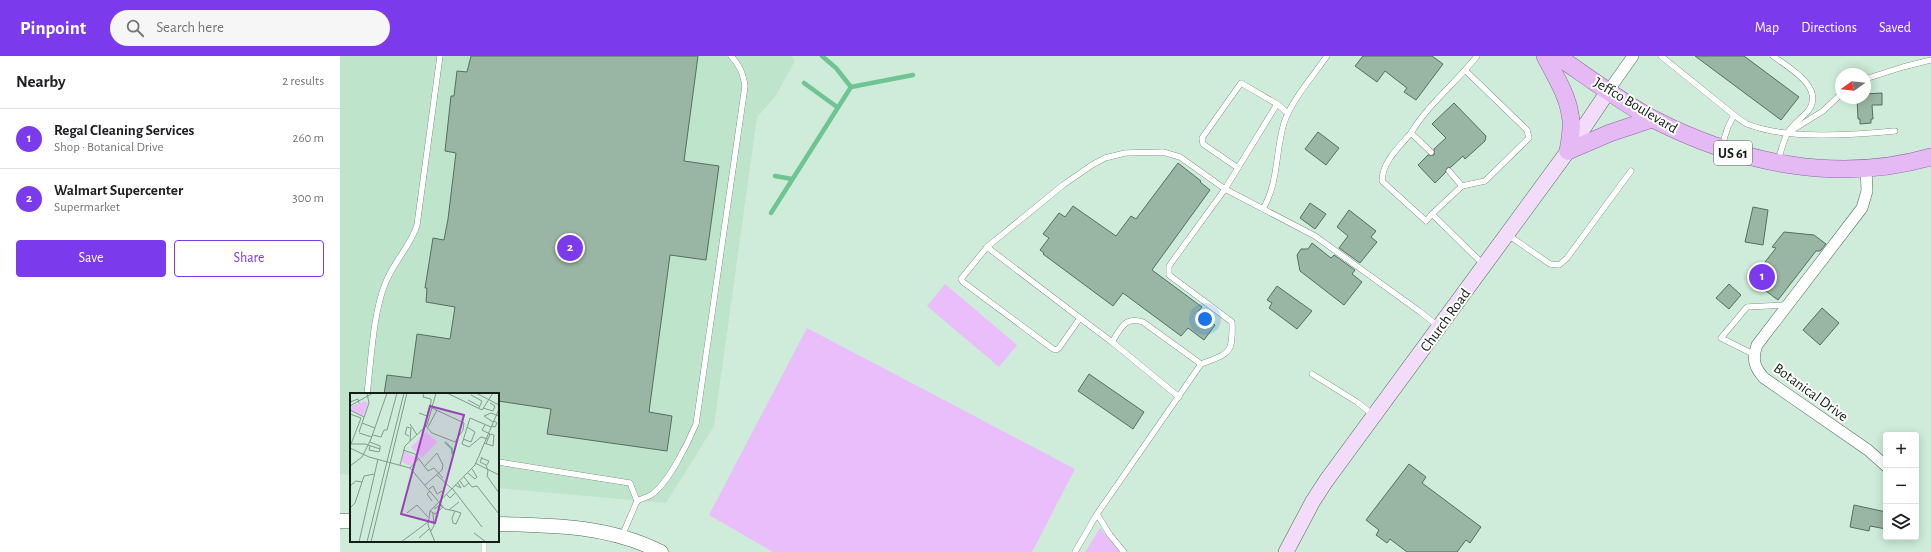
<!DOCTYPE html>
<html lang="en">
<head>
<meta charset="utf-8">
<style>
	:root { --surface:#fff; --page:#f6f6f6; --text:#202124; --muted:#757577; --line:#e0e0e0; --accent:#7c3aed }
	body { margin:0; font-family:"Alegreya Sans",sans-serif; background:var(--page); color:var(--text) }
	.controls { position:absolute; right:12px; bottom:12px; display:grid; overflow:hidden; border-radius:4px; box-shadow:0 2px 10px #0003 }
	.controls button { width:36px; height:36px; display:grid; place-items:center; padding:0; border:0; border-bottom:1px solid var(--line); background:var(--surface); color:var(--text); font:20px sans-serif }
	.compass { position:absolute; left:1495px; top:12px; width:36px; height:36px; border-radius:50%; background:var(--surface); box-shadow:0 2px 10px #0003; rotate:255deg }
	.you { position:absolute; left:865px; top:263px; width:14px; height:14px; margin:-10px; border:3px solid #fff; border-radius:50%; background:#1a73e8; box-shadow:0 0 0 6px #1a73e833 }
	.badge { display:grid; place-items:center; width:26px; height:26px; border-radius:50%; background:var(--accent); color:#fff; font-size:13px; font-weight:700 }
	.pin { position:absolute; translate:-50% -50%; border:2px solid #fff; box-shadow:0 1px 4px #0006 }
	.list { margin:0; padding:0; list-style:none }
	h2 { display:flex; justify-content:space-between; align-items:center; height:52px; margin:0; padding:0 16px; font-size:17px }
	h2 small { font-size:13px; font-weight:400; color:var(--muted) }
	.list li { display:grid; grid-template-columns:26px 1fr auto; gap:12px; align-items:center; box-sizing:border-box; height:60px; padding:0 16px; border-top:1px solid var(--line) }
	.list b { display:block; font-size:15px; white-space:nowrap }
	.list p { margin:0; font-size:13px; white-space:nowrap; color:var(--muted) }
	.list em { font-size:13px; font-style:normal; color:var(--muted) }
	.actions { display:flex; gap:8px; padding:12px 16px }
	.actions a { flex:1; padding:9px 0; border:1px solid var(--accent); border-radius:4px; text-align:center; font-size:14px; color:var(--accent) }
	.actions .main { background:var(--accent); color:#fff }
	.icon { flex:none; width:22px; height:22px; fill:none; stroke:currentColor; stroke-width:2; stroke-linecap:round; stroke-linejoin:round }
	.map { position:relative; flex:none; width:1591px; height:496px; overflow:hidden }
	header { display:flex; align-items:center; gap:24px; box-sizing:border-box; height:56px; padding:0 20px; background:var(--accent); color:#fff }
	header strong { font-size:19px }
	nav { display:flex; gap:22px; margin-inline-start:auto; font-size:14px }
	.search { width:280px; height:36px; background:var(--page); display:flex; align-items:center; gap:10px; box-sizing:border-box; padding:0 14px; border-radius:22px; color:var(--muted); font-size:15px }
	main { display:flex }
	aside { flex:1; background:var(--surface) }
	.map>svg:first-child { display:block }
	.built { fill:#bfe4cc }
	.green { fill:#eabefb }
	.lines { fill:none; stroke-linecap:round; stroke-linejoin:round }
	.stream { stroke:#6fc493; stroke-width:4.5 }
	.building { fill:#99b5a3; stroke:#546f5f }
	.service-casing { stroke:#4f6a59; stroke-width:6 }
	.minor-casing { stroke:#4f6a59; stroke-width:12 }
	.tertiary-casing { stroke:#4f6a59; stroke-width:15 }
	.secondary-casing { stroke:#4f6a59; stroke-width:16 }
	.primary-casing { stroke:#8f64a2; stroke-width:18 }
	.service { stroke:#fff; stroke-width:5.5 }
	.minor { stroke:#fff; stroke-width:11 }
	.tertiary { stroke:#fff; stroke-width:14 }
	.secondary { stroke:#f2dcfa; stroke-width:15 }
	.primary { stroke:#e4b9f4; stroke-width:17 }
	.labels { text-anchor:middle; stroke-width:4; stroke-linejoin:round; paint-order:stroke }
	.shield { fill:#fff; stroke:#5a625d; stroke-width:1 }
	.shield-label { font-size:14px; font-weight:bold; fill:#131e17 }
	.street-label { font-size:15px; fill:#131e17; stroke:#fff }
	.inset-river { fill:none; stroke:#6fc493; stroke-width:2 }
	.inset-road { fill:none; stroke:#839a8b; stroke-width:1 }
	.view { fill:#9745b4; fill-opacity:0.15; stroke:#9745b4; stroke-width:2 }
	.inset-edge { fill:none; stroke:#131e17; stroke-width:2 }
</style>
</head>
<body>
<header>
<strong>Pinpoint</strong>
<div class="search"><svg class="icon" aria-label="search" viewBox="0 0 24 24"><circle cx="10" cy="10" r="6"/><path d="M15 15l6 6"/></svg>Search here</div>
<nav><a>Map</a><a>Directions</a><a>Saved</a></nav>
</header>
<main>
<aside>
<h2>Nearby<small>2 results</small></h2>
<ul class="list">
<li><span class="badge">1</span><div><b>Regal Cleaning Services</b><p>Shop · Botanical Drive</p></div><em>260 m</em></li>
<li><span class="badge">2</span><div><b>Walmart Supercenter</b><p>Supermarket</p></div><em>300 m</em></li>
</ul>
<div class="actions"><a class="main">Save</a><a>Share</a></div>
</aside>
<div class="map">
<svg width="1591" height="496" viewBox="0 0 1591 496">
	<rect width="100%" height="100%" fill="#ceecd9"/>
	<!-- built -->
	<path class="built" d="M0,0H451L455,5L435,41L417,61L374,370L326,447L158,432V338H11V419L0,418Z"/>
	<!-- green -->
	<g class="green">
		<path d="M605,228L677,289L659,311L587,250Z"/>
		<path d="M467,272L735,413L692,496H433L369,459Z"/>
		<path d="M760,472L780,496H745Z"/>
	</g>
	<g class="lines">
		<!-- stream -->
		<g class="stream">
			<path d="M482,0L496,12L511,31"/>
			<path d="M464,27L497,51"/>
			<path d="M435,120L452,123"/>
			<path d="M431,157L511,31L573,19"/>
		</g>
	</g>
	<!-- building -->
	<g class="building">
		<path d="M131,0H358L344,105L379,110L366,204L330,199L309,356L332,360L327,395L207,378L211,353L158,345V338H44L47,319L71,322L77,278L110,283L115,251L86,246L87,232H85L93,182L104,184L108,163L116,97L105,95L111,40H114L117,15L127,16Z"/>
		<path d="M1023,0H1092L1103,8L1076,44L1064,36L1067,32L1045,15L1037,26L1015,10Z"/>
		<path d="M1355,0H1404L1459,41L1441,64Z"/>
		<path d="M1542,37V49H1532L1533,63H1531V67L1520,68V63H1518L1517,42H1525V38Z"/>
		<path d="M1114,47L1146,80L1145,85L1125,103L1123,100L1111,111L1107,112L1105,117L1095,127L1078,109L1088,99H1094V93L1106,82L1092,68Z"/>
		<path d="M978,76L999,92L986,109L965,93Z"/>
		<path d="M838,107L861,125L860,126L870,134L812,214L862,251L858,256L875,269L864,284L848,272L841,280L783,237L773,250L703,198L704,197L700,194L709,182L703,178L719,157L725,161L733,150L776,180L791,160L796,163Z"/>
		<path d="M970,147L986,158L975,173L960,162Z"/>
		<path d="M1413,151L1428,154L1423,189L1405,186Z"/>
		<path d="M1009,154L1036,175L1031,181L1037,186L1020,207L999,192L1008,180L997,171Z"/>
		<path d="M1444,176L1474,179L1486,188L1480,195H1476L1438,244L1411,224L1436,192L1432,191Z"/>
		<path d="M972,187L991,202L994,199L1015,214L1012,218L1022,226L1004,249L960,215L957,199L961,193H968Z"/>
		<path d="M1389,228L1401,239L1389,253L1376,242Z"/>
		<path d="M937,230L972,255L957,273L929,252L932,247L927,244Z"/>
		<path d="M1482,252L1499,267L1480,289L1463,274Z"/>
		<path d="M749,318L804,356L793,373L738,335Z"/>
		<path d="M1069,408L1086,421L1082,427L1141,471L1130,487L1126,484L1117,496H1067L1050,483L1047,487L1036,479L1039,474L1026,464Z"/>
		<path d="M1514,449L1546,456V473L1530,470L1529,475L1510,471Z"/>
	</g>
	<g class="lines">
		<defs>
			<g id="service">
				<path d="M1321,0L1394,59"/>
				<path d="M1433,0C1448,11 1486,32 1468,55C1462,62 1451,69 1447,78C1443,86 1441,96 1438,104"/>
				<path d="M1126,15L1187,74L1189,82L1145,125L1122,130L1092,158L1144,209"/>
				<path d="M1525,23L1563,11L1591,4"/>
				<path d="M1454,73L1483,55L1501,38"/>
				<path d="M1071,77C1060,90 1042,106 1042,125L1086,165L1092,158"/>
				<path d="M1382,89L1388,71L1394,59C1398,62 1403,66 1407,68C1447,84 1513,79 1555,75"/>
				<path d="M1091,96L1071,77C1089,47 1116,27 1137,0"/>
				<path d="M898,112L863,88L862,82L901,27L937,48"/>
				<path d="M1109,115L1122,130"/>
				<path d="M923,153C939,125 935,97 944,67C951,45 973,20 987,0"/>
				<path d="M1168,179L1210,208L1219,209L1227,202L1291,115"/>
				<path d="M647,191L740,262"/>
				<path d="M772,286C781,272 785,260 803,266L861,308"/>
				<path d="M1413,298L1381,282L1407,251L1447,249"/>
				<path d="M972,318L1017,346L1033,359"/>
				<path d="M27,338C31,306 33,258 45,228C53,206 71,190 77,169L100,0"/>
				<path d="M839,341L772,286L740,262L719,292L716,294L713,293L623,226L621,223L647,191L723,129L752,109L765,102L785,97L823,96L840,101L885,133L975,180L1079,255L1098,270"/>
				<path d="M158,406L290,427L297,445L282,480"/>
				<path d="M297,445C301,443 307,441 311,439C328,428 348,387 356,368L405,30C403,18 400,9 391,0"/>
				<path d="M757,458L770,479L784,496"/>
				<path d="M144,496V485"/>
				<path d="M735,496L757,458L861,308C890,297 893,298 892,266L833,222L829,219V210L885,133L937,48L948,57"/>
			</g>
			<g id="minor">
				<path d="M1269,34L1293,0"/>
				<path d="M1526,112L1527,135L1522,152L1417,289C1412,303 1414,311 1424,322L1528,394L1546,410"/>
			</g>
			<g id="tertiary">
				<path d="M0,465H11"/>
				<path d="M158,468C215,469 270,470 321,496"/>
			</g>
			<path id="secondary" d="M946,496L973,445L986,425L1228,95L1269,34"/>
			<g id="primary">
				<path d="M1205,0C1214,18 1227,38 1230,58C1233,70 1230,83 1228,95"/>
				<path d="M1217,0C1248,21 1281,46 1313,63C1399,107 1497,128 1591,101"/>
				<path d="M1228,95L1270,77L1312,63"/>
			</g>
		</defs>
		<!-- service casing -->
		<use href="#service" class="service-casing"/>
		<!-- minor casing -->
		<use href="#minor" class="minor-casing"/>
		<!-- tertiary casing -->
		<use href="#tertiary" class="tertiary-casing"/>
		<!-- secondary casing -->
		<use href="#secondary" class="secondary-casing"/>
		<!-- primary casing -->
		<use href="#primary" class="primary-casing"/>
		<!-- service -->
		<use href="#service" class="service"/>
		<!-- minor -->
		<use href="#minor" class="minor"/>
		<!-- tertiary -->
		<use href="#tertiary" class="tertiary"/>
		<!-- secondary -->
		<use href="#secondary" class="secondary"/>
		<!-- primary -->
		<use href="#primary" class="primary"/>
	</g>
	<g class="labels">
		<!-- shield labels -->
		<rect class="shield" x="1374" y="85" width="38" height="24" rx="3"/>
		<g class="shield-label">
			<text x="1393" y="102">US 61</text>
		</g>
		<!-- street labels -->
		<g class="street-label">
			<text transform="translate(1296 49) rotate(31)" y="5">Jeffco Boulevard</text>
			<text transform="translate(1105 264) rotate(-54)" y="5">Church Road</text>
			<text transform="translate(1471 336) rotate(36)" y="5">Botanical Drive</text>
		</g>
	</g>
	<!-- overview -->
	<g transform="translate(10 337)">
		<rect width="149" height="149" fill="#ceecd9"/>
		<path d="M15,8L18,11L13,23L1,17L2,13ZM76,39L87,49L72,65L61,54ZM54,58L68,65L60,73L52,69Z" fill="#eabefb"/>
		<path class="inset-river" d="M95,49L102,56V61"/>
		<path class="inset-road" d="M97,0L132,17L143,0M126,0L149,12M121,2L132,8L129,15M118,7L129,13M0,9L8,6L9,10M0,13L23,0M82,15L114,30M133,15L143,18L145,13L140,10M0,17L14,24M69,20L77,23L81,9V6L73,4L74,0M0,21L11,25L1,51H15L30,56V53L20,49M143,29L134,23L141,20L149,23M12,30L25,35M60,31L67,42M135,32L132,37L140,41L136,51M76,33L82,40L105,49L113,37L114,30M141,33L145,34L147,30L144,28M78,34L87,17M9,39L19,10L17,0M9,40L22,44M23,42L31,44L34,37H37L47,0M59,43L55,41L57,34L61,35L60,48M113,46L121,49L125,39L117,34M138,46L131,44L119,54L112,51L120,25L141,34M134,50L143,53L144,42L140,41M20,53L19,57L29,59L30,56M0,55L19,64L60,75L88,108M53,57L65,61L78,78L84,75L93,85M132,64L130,69L136,72L138,78M131,65L139,68L137,72M125,70L149,82M50,72L55,53L77,32L86,0M0,73L12,64L21,46L37,0M75,73L87,60L93,72L92,77L75,92M60,75L69,65M138,78L137,83L149,100M118,80L125,86L127,84L122,76M87,82L102,96M114,84L122,94L127,93L149,121M110,88L114,94L119,90M105,92L111,95L108,90M0,93L6,88L12,89M102,95L132,134M79,96L83,93L87,101L92,98M80,98L77,101L82,108M96,101L100,105L105,100M89,109L95,116L105,118L111,120L106,131L103,130L102,125L105,118M0,115L5,110L14,83L24,81M99,117L109,109M80,118L85,121L93,114L90,112L84,116M57,120L67,112L78,124M80,139L84,133L83,120M124,140L136,149M69,145L79,136M9,149L28,66M17,149L54,0M21,149L57,0M51,149L78,129M85,149L78,132L80,118L125,72L149,16"/>
		<path class="view" d="M80,13L114,22L85,130L51,121Z"/>
		<rect width="149" height="149" class="inset-edge"/>
	</g>
</svg>
<div class="controls">
<button>+</button>
<button>−</button>
<button><svg class="icon" aria-label="layers" viewBox="0 0 24 24"><path d="M12 4l9 5-9 5-9-5zM3 14l9 5 9-5"/></svg></button>
</div>
<svg class="compass" viewBox="-18 -18 36 36"><path d="M0-13l5 13h-10z" fill="#e53935"/><path d="M0 13l5-13h-10z" fill="#757577"/></svg>
<div class="you"></div>
<div class="pin badge" style="left:1422px;top:221px">1</div>
<div class="pin badge" style="left:230px;top:192px">2</div>
</div>
</main>
</body>
</html>
